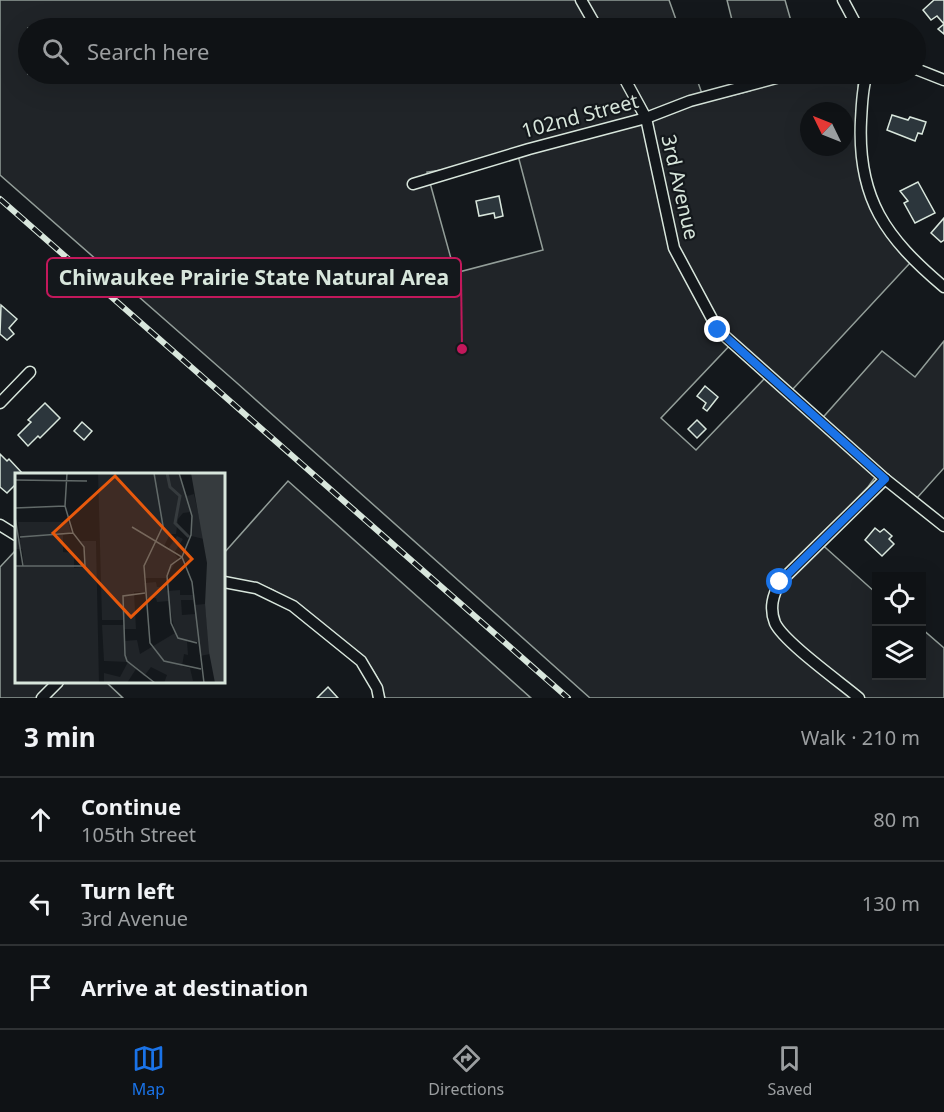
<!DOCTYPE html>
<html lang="en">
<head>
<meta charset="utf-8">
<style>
	:root { --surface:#0f1215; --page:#181b1e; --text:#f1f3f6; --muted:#9b9ea0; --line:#2f3234; --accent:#1a73e8 }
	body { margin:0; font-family:"Noto Sans",sans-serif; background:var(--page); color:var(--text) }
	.controls { position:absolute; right:18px; bottom:18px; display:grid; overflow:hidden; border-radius:0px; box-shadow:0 6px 24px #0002 }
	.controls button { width:54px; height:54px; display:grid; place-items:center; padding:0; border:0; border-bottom:2px solid var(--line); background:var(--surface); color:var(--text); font:30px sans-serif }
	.compass { position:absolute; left:800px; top:102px; width:54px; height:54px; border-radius:50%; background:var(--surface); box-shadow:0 6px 24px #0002; rotate:313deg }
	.stop { position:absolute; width:18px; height:18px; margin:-14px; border:4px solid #1a73e8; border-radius:50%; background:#fff }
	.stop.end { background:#1a73e8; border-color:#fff; box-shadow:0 2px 6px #0008 }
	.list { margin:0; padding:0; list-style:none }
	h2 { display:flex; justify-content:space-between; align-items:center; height:78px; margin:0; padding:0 24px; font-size:26px }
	h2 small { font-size:20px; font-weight:400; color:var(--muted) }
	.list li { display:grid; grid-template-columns:39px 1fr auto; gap:18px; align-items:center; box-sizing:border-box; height:84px; padding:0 24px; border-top:2px solid var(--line) }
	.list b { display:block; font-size:22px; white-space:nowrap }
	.list p { margin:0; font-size:20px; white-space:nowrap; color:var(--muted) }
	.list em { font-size:20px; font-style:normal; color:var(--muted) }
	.icon { flex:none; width:33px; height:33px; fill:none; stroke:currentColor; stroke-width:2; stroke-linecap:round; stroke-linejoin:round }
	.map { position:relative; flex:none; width:944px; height:698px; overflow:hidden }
	.search { position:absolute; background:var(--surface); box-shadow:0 6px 24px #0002; left:18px; right:18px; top:18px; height:66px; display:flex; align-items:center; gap:15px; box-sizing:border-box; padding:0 21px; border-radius:33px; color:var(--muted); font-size:22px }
	.sheet { height:330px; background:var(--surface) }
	nav { display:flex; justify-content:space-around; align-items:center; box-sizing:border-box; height:84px; border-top:2px solid var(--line); background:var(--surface); font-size:16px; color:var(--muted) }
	nav a { display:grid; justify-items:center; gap:3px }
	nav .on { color:var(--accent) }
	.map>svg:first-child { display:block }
	.green { fill:#202428; stroke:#939e99; stroke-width:1.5; fill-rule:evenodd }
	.building { fill:#2c363c; stroke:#d8e6dc; stroke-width:1.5 }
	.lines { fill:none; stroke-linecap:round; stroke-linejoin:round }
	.street-casing { stroke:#d8e6dc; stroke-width:13 }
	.street { stroke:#14181c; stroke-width:10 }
	.rail-casing { stroke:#d8e6dc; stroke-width:6 }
	.rail { stroke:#14181c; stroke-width:4; stroke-dasharray:11; stroke-linecap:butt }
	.route { stroke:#1a73e8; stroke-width:8 }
	.labels { text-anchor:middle; stroke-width:4.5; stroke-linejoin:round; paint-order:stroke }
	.street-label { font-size:20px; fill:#d8e6dc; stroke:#14181c }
	.inset-river { fill:none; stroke:#363b3e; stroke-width:3 }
	.inset-road { fill:none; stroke:#626a69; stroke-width:1.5 }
	.view { fill:#e8590c; fill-opacity:0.15; stroke:#e8590c; stroke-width:3 }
	.inset-edge { fill:none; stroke:#d8e6dc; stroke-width:3 }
	.leader { fill:none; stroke:#c2185b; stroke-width:2 }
	.callout-dot { fill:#c2185b; stroke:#14181c; stroke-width:2 }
	.callout { fill:#14181c; stroke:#c2185b; stroke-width:2 }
	.callout-label { font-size:21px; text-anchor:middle; font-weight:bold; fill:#d8e6dc }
</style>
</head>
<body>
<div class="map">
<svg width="944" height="698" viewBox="0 0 944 698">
	<rect width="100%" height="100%" fill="#14181c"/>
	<!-- green -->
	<g class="green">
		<path d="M0,0H669L679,28H28V74H695L705,102L750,91L746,74H806L807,76L822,74H848L858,83V156L890,240L910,263L792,390L817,424L882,351L915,377L944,341V468L917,498L881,469L868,487L817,540L876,593V676H922V629L944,648V698H590L237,383L0,175ZM809,111H845V147H809ZM516,148L543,250L455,273L427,172L448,169ZM735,340L765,378L696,450L661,418Z"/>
		<path d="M727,0H785L793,28H734Z"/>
		<path d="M288,481L531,698H385C381,683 376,672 366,661L289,600L273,590L256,583L224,578V553Z"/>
		<path d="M16,550V682H106L123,698H0V567Z"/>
	</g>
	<!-- building -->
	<g class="building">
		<path d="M934,0H944V34L938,29L944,24L937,16L931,20L923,10Z"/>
		<path d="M892,115L908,120L910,117L926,122L922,134L918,133L915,141L887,130Z"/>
		<path d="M918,182L935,213L915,223L904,203L908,201L900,191Z"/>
		<path d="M499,196L503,216L495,218L494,213L479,216L476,201Z"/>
		<path d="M944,218V240L941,242L931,233Z"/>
		<path d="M1,305L17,319L9,328L14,334L7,340L0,334Z"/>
		<path d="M705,386L718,397L707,411L703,408L706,403L697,396Z"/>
		<path d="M45,403L60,418L40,438L38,436L28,446L18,435L31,422L28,420Z"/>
		<path d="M697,420L706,429L697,438L688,429Z"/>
		<path d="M82,422L92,431L84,440L74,431Z"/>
		<path d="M0,454L7,461L9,459L24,475H16V484L7,493L0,487Z"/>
		<path d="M875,528L880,532L884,529L892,536L889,539L894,544L882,556L865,540Z"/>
		<path d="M328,687L338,698H317Z"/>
	</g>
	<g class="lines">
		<defs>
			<g id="street">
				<path d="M581,0L597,28"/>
				<path d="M843,0L858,28"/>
				<path d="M916,69L944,80"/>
				<path d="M622,74L646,118L674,248L718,330L885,479L944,526"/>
				<path d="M867,74C862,88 862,105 861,120C857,199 886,238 944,287"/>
				<path d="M413,184L529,149L646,118L690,101L791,74"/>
				<path d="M0,403L30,372"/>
				<path d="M0,525L16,535"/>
				<path d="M224,582L256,588L293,606L361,661L377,688L379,698"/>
				<path d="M42,698L58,682"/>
				<path d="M859,698C840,682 784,642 775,623C769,608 773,595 780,582L885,479"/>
			</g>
		</defs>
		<!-- street casing -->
		<use href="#street" class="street-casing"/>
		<!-- street -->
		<use href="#street" class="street"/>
		<defs>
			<path id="rail" d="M0,199L568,698"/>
		</defs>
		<!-- rail casing -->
		<use href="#rail" class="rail-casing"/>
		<!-- rail -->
		<use href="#rail" class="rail"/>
	</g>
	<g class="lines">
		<!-- route -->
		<path class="route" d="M718,330L885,479L780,582"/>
	</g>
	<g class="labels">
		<!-- street labels -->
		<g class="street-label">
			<text transform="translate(580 116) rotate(-15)" y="7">102nd Street</text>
			<text transform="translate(680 187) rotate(77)" y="7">3rd Avenue</text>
		</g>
	</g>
	<!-- overview -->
	<g transform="translate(15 473)">
		<rect width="210" height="210" fill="#14181c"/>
		<path d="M83,0H163L172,23L179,21L189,66L176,63V39L168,40L163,46L161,61H155L149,73L153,76L162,63L168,66L159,80L163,85L151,105H130L129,110L141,109L142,114H151L152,118L165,117V122H178V127H166L167,142L180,141V132L190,131L195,181L185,183L183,169L172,168L173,182L169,181L167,193L175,195L178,208L149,210L152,202L136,194L129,203L121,196L112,210H89V200L105,204L113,189L89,188L87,152H109V147H87ZM119,119H130L131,125H141L142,129L154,128L160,160L125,181L122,167L109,168V156H121ZM3,49H53L56,59L48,62V79L59,80V95L70,94V75L65,68H81L84,210H0V94L9,93L7,76H0V67L6,66Z" fill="#202428" fill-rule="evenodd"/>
		<path d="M176,0H210V210H200L194,179L190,131L192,90Z" fill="#363b3e"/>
		<path class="inset-river" d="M152,0L155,14L165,23L160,50L174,64"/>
		<path class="inset-road" d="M139,0L148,53L129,93L135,170L149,188L186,196M164,0L177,43L176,62L167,84L177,109L189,210M0,7L72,8M0,35L50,33M0,44L8,93M117,54L167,84L156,92L152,103L156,150L163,165L182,170M5,64L58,60M0,93H70L69,74L58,60L50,33L52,0M130,120L108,123L110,182L112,188L140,210"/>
		<path class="view" d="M100,3L177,86L116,144L38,60Z"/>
		<rect width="210" height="210" class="inset-edge"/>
	</g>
	<!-- callouts -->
	<path class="leader" d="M462 349L461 277"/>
	<circle class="callout-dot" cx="462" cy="349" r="6"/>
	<rect class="callout" x="47" y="258" width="414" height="39" rx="6"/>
	<g class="callout-label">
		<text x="254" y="285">Chiwaukee Prairie State Natural Area</text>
	</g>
</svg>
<div class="controls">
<button><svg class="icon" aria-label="locate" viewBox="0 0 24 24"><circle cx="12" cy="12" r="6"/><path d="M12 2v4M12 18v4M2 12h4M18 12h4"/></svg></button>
<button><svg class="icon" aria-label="layers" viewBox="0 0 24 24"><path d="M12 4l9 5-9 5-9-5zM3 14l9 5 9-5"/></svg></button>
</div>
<svg class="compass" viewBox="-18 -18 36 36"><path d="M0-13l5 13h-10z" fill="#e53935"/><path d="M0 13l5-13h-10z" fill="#9b9ea0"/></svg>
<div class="stop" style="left:780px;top:582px"></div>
<div class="stop end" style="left:718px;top:330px"></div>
<div class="search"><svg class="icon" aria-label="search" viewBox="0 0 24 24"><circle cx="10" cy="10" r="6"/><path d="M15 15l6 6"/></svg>Search here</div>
</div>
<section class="sheet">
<h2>3 min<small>Walk · 210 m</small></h2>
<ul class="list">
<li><svg class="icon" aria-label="ahead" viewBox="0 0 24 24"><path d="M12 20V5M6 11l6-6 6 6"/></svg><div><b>Continue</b><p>105th Street</p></div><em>80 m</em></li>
<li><svg class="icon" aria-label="left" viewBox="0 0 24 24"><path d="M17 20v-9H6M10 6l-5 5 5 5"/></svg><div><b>Turn left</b><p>3rd Avenue</p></div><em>130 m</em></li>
<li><svg class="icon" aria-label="arrive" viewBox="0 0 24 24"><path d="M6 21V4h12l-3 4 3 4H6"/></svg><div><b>Arrive at destination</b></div></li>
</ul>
</section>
<nav>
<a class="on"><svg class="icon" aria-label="map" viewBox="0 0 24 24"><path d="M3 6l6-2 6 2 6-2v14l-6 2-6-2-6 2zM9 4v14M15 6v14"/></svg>Map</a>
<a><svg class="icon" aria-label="directions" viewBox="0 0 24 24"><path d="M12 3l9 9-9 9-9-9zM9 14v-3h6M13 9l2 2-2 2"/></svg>Directions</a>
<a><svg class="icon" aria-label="saved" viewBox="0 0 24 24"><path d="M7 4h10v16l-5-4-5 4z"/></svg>Saved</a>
</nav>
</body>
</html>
